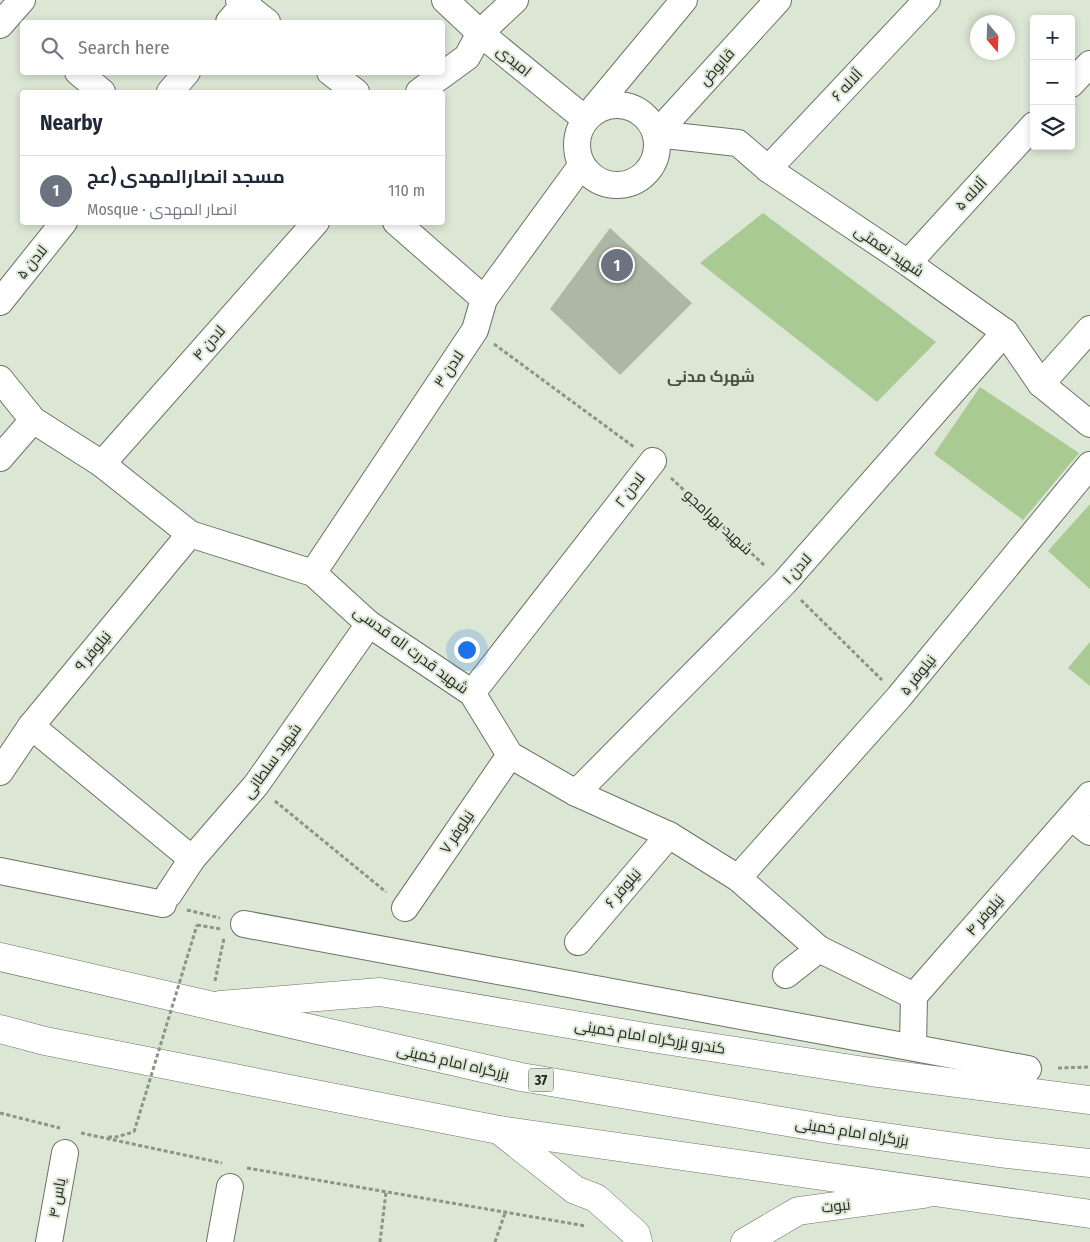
<!DOCTYPE html>
<html lang="en">
<head>
<meta charset="utf-8">
<style>
	:root { --surface:#fff; --page:#f2f2f3; --text:#1f2937; --muted:#747a83; --line:#e0e1e3; --accent:#db2777 }
	body { margin:0; font-family:"Fira Sans Condensed",Cairo,sans-serif; background:var(--page); color:var(--text) }
	.controls { position:absolute; right:15px; top:15px; display:grid; overflow:hidden; border-radius:5px; box-shadow:0 2px 8px #0003 }
	.controls button { width:45px; height:45px; display:grid; place-items:center; padding:0; border:0; border-bottom:1px solid var(--line); background:var(--surface); color:var(--text); font:25px sans-serif }
	.compass { position:absolute; left:970px; top:15px; width:45px; height:45px; border-radius:50%; background:var(--surface); box-shadow:0 2px 8px #0003; rotate:161deg }
	.you { position:absolute; left:466px; top:649px; width:18px; height:18px; margin:-12px; border:4px solid #fff; border-radius:50%; background:#1a73e8; box-shadow:0 0 0 8px #1a73e833 }
	.badge { display:grid; place-items:center; width:32px; height:32px; border-radius:50%; background:var(--accent); color:#fff; font-size:16px; font-weight:700 }
	.pin { position:absolute; translate:-50% -50%; border:2px solid #fff; box-shadow:0 1px 5px #0006 }
	.list { margin:0; padding:0; list-style:none }
	h2 { display:flex; justify-content:space-between; align-items:center; height:65px; margin:0; padding:0 20px; font-size:21px }
	h2 small { font-size:16px; font-weight:400; color:var(--muted) }
	.list li { display:grid; grid-template-columns:32px 1fr auto; gap:15px; align-items:center; box-sizing:border-box; height:70px; padding:0 20px; border-top:1px solid var(--line) }
	.list b { display:block; font-size:19px; white-space:nowrap }
	.list p { margin:0; font-size:16px; white-space:nowrap; color:var(--muted) }
	.list em { font-size:16px; font-style:normal; color:var(--muted) }
	.icon { flex:none; width:28px; height:28px; fill:none; stroke:currentColor; stroke-width:2; stroke-linecap:round; stroke-linejoin:round }
	.map { position:relative; flex:none; width:1090px; height:1242px; overflow:hidden }
	.search { position:absolute; background:var(--surface); box-shadow:0 2px 8px #0003; left:20px; top:20px; width:425px; height:55px; display:flex; align-items:center; gap:12px; box-sizing:border-box; padding:0 18px; border-radius:5px; color:var(--muted); font-size:19px }
	.panel { position:absolute; background:var(--surface); box-shadow:0 2px 8px #0003; left:20px; top:90px; width:425px; height:135px; border-radius:5px }
	.map>svg:first-child { display:block }
	.green { fill:#a9ca92 }
	.building { fill:#adb7a6 }
	.lines { fill:none; stroke-linecap:round; stroke-linejoin:round }
	.minor-casing { stroke:#6b7465; stroke-width:28 }
	.tertiary-casing { stroke:#6b7465; stroke-width:29 }
	.secondary-casing { stroke:#6b7465; stroke-width:29 }
	.trunk-casing { stroke:#6b7465; stroke-width:29 }
	.path { stroke:#8d9487; stroke-width:3; stroke-dasharray:4 2.5; stroke-linecap:butt }
	.minor { stroke:#fff; stroke-width:26 }
	.tertiary { stroke:#fff; stroke-width:28 }
	.secondary { stroke:#fff; stroke-width:28 }
	.trunk { stroke:#fff; stroke-width:28 }
	.path-bridge { stroke:#8d9487; stroke-width:3; stroke-dasharray:4 2.5; stroke-linecap:butt }
	.labels { text-anchor:middle; stroke-width:4; stroke-linejoin:round; paint-order:stroke }
	.shield { fill:#dbe6d4; stroke:#5c6157; stroke-width:1 }
	.shield-label { font-size:14px; font-weight:bold; fill:#252822 }
	.street-label { font-size:15px; fill:#252822; stroke:#dbe6d4 }
	.neighbourhood-label { font-size:16px; font-weight:bold; fill:#485142; stroke:#dbe6d4 }
</style>
</head>
<body>
<div class="map">
<svg width="1090" height="1242" viewBox="0 0 1090 1242">
	<rect width="100%" height="100%" fill="#dbe6d4"/>
	<!-- green -->
	<g class="green">
		<path d="M763,213L936,342L877,402L700,263Z"/>
		<path d="M980,387L1079,453L1023,520L934,454Z"/>
		<path d="M1090,504V589L1048,551Z"/>
		<path d="M1090,642V686L1068,668Z"/>
	</g>
	<!-- building -->
	<path class="building" d="M610,228L692,303L620,375L550,309Z"/>
	<g class="lines">
		<defs>
			<g id="minor">
				<path d="M239,0L267,22"/>
				<path d="M445,0L480,33L585,119L684,0"/>
				<path d="M229,22L248,0"/>
				<path d="M0,25L22,0"/>
				<path d="M78,72L102,92"/>
				<path d="M330,72L356,92"/>
				<path d="M1071,84L1090,64"/>
				<path d="M170,92L187,72"/>
				<path d="M419,92L467,57L480,33L515,0"/>
				<circle cx="617" cy="145" r="40"/>
				<path d="M656,134L738,143L768,169L908,263L1005,332L1041,384L1090,424"/>
				<path d="M656,134L778,0"/>
				<path d="M768,169L927,0"/>
				<path d="M396,222L484,299"/>
				<path d="M908,263L1034,125"/>
				<path d="M0,302L64,222"/>
				<path d="M0,379L33,420L102,464L190,534L313,573L369,624L472,693L510,755L576,793L669,835L738,878L819,949L914,996"/>
				<path d="M1041,384L1090,329"/>
				<path d="M0,458L33,420"/>
				<path d="M102,464L316,222"/>
				<path d="M313,573L475,330L484,299L581,166"/>
				<path d="M472,693L653,461"/>
				<path d="M31,726L192,859"/>
				<path d="M0,772L31,726L190,534"/>
				<path d="M576,793L784,583L1005,332"/>
				<path d="M1071,817L1090,832"/>
				<path d="M0,871L163,904"/>
				<path d="M738,878L899,697L1090,465"/>
				<path d="M169,894L192,859L256,785L369,624"/>
				<path d="M405,908L510,755"/>
				<path d="M244,924L1028,1069"/>
				<path d="M578,942L669,835"/>
				<path d="M786,975L819,949"/>
				<path d="M913,1046L914,996L1090,795"/>
				<path d="M49,1242L65,1153"/>
				<path d="M220,1242L230,1187"/>
			</g>
			<path id="tertiary" d="M220,1005L380,992L645,1037L871,1072L1090,1100"/>
			<g id="secondary">
				<path d="M499,1130L575,1190L596,1198L636,1234L638,1242"/>
				<path d="M745,1242L798,1211L924,1194"/>
			</g>
			<g id="trunk">
				<path d="M0,957L521,1077L835,1130L999,1153L1090,1163"/>
				<path d="M0,1029L45,1041L499,1130L1090,1214"/>
			</g>
		</defs>
		<!-- minor casing -->
		<use href="#minor" class="minor-casing"/>
		<!-- tertiary casing -->
		<use href="#tertiary" class="tertiary-casing"/>
		<!-- secondary casing -->
		<use href="#secondary" class="secondary-casing"/>
		<!-- trunk casing -->
		<use href="#trunk" class="trunk-casing"/>
		<!-- path -->
		<g class="path">
			<path d="M494,344L634,447"/>
			<path d="M671,478L765,566"/>
			<path d="M801,600L882,680"/>
			<path d="M275,801L386,892"/>
			<path d="M187,910L220,918"/>
			<path d="M197,925L221,929"/>
			<path d="M215,981L224,938"/>
			<path d="M1058,1068L1090,1067"/>
			<path d="M0,1113L60,1128"/>
			<path d="M81,1133L222,1163"/>
			<path d="M108,1137H116L134,1132"/>
			<path d="M247,1168L586,1226"/>
			<path d="M380,1242L386,1192"/>
			<path d="M495,1242L505,1213"/>
		</g>
		<!-- minor -->
		<use href="#minor" class="minor"/>
		<!-- tertiary -->
		<use href="#tertiary" class="tertiary"/>
		<!-- secondary -->
		<use href="#secondary" class="secondary"/>
		<!-- trunk -->
		<use href="#trunk" class="trunk"/>
		<!-- path-bridge -->
		<path class="path-bridge" d="M134,1132L197,925"/>
	</g>
	<g class="labels">
		<!-- shield labels -->
		<rect class="shield" x="528.5" y="1068.5" width="25" height="23" rx="4"/>
		<g class="shield-label">
			<text x="541" y="1085">37</text>
		</g>
		<!-- street labels -->
		<g class="street-label">
			<text transform="translate(514 61) rotate(39)" y="5">امیدی</text>
			<text transform="translate(717 67) rotate(-48)" y="5">قابوض</text>
			<text transform="translate(847 85) rotate(-47)" y="5">آلاله ۶</text>
			<text transform="translate(971 194) rotate(-47)" y="5">آلاله ۵</text>
			<text transform="translate(889 251) rotate(34)" y="5">شهید نعمتی</text>
			<text transform="translate(32 262) rotate(-51)" y="5">لادن ۵</text>
			<text transform="translate(209 343) rotate(-49)" y="5">لادن ۴</text>
			<text transform="translate(449 369) rotate(-56)" y="5">لادن ۳</text>
			<text transform="translate(630 490) rotate(-52)" y="5">لادن ۲</text>
			<text transform="translate(718 522) rotate(43)" y="5">شهید بهرامجو</text>
			<text transform="translate(797 569) rotate(-48)" y="5">لادن ۱</text>
			<text transform="translate(411 650) rotate(36)" y="5">شهید قدرت اله قدسی</text>
			<text transform="translate(93 651) rotate(-50)" y="5">نیلوفر ۹</text>
			<text transform="translate(918 675) rotate(-51)" y="5">نیلوفر ۵</text>
			<text transform="translate(272 761) rotate(-54)" y="5">شهید سلطانی</text>
			<text transform="translate(457 832) rotate(-56)" y="5">نیلوفر ۷</text>
			<text transform="translate(623 888) rotate(-49)" y="5">نیلوفر ۶</text>
			<text transform="translate(985 915) rotate(-49)" y="5">نیلوفر ۴</text>
			<text transform="translate(650 1037) rotate(9)" y="5">کندرو بزرگراه امام خمینی</text>
			<text transform="translate(453 1062) rotate(13)" y="5">بزرگراه امام خمینی</text>
			<text transform="translate(852 1132) rotate(9)" y="5">بزرگراه امام خمینی</text>
			<text transform="translate(57 1198) rotate(-80)" y="5">یاس ۴</text>
			<text transform="translate(836 1206) rotate(-7)" y="5">نبوت</text>
		</g>
		<!-- neighbourhood labels -->
		<g class="neighbourhood-label">
			<text x="711" y="382">شهرک مدنی</text>
		</g>
	</g>
</svg>
<div class="controls">
<button>+</button>
<button>−</button>
<button><svg class="icon" aria-label="layers" viewBox="0 0 24 24"><path d="M12 4l9 5-9 5-9-5zM3 14l9 5 9-5"/></svg></button>
</div>
<svg class="compass" viewBox="-18 -18 36 36"><path d="M0-13l5 13h-10z" fill="#e53935"/><path d="M0 13l5-13h-10z" fill="#747a83"/></svg>
<div class="you"></div>
<div class="pin badge" style="left:617px;top:265px;background:#6b7280">1</div>
<div class="search"><svg class="icon" aria-label="search" viewBox="0 0 24 24"><circle cx="10" cy="10" r="6"/><path d="M15 15l6 6"/></svg>Search here</div>
<section class="panel">
<h2>Nearby<small></small></h2>
<ul class="list">
<li><span class="badge" style="background:#6b7280">1</span><div><b>مسجد انصارالمهدی (عج</b><p>Mosque · انصار المهدی</p></div><em>110 m</em></li>
</ul>
</section>
</div>
</body>
</html>
